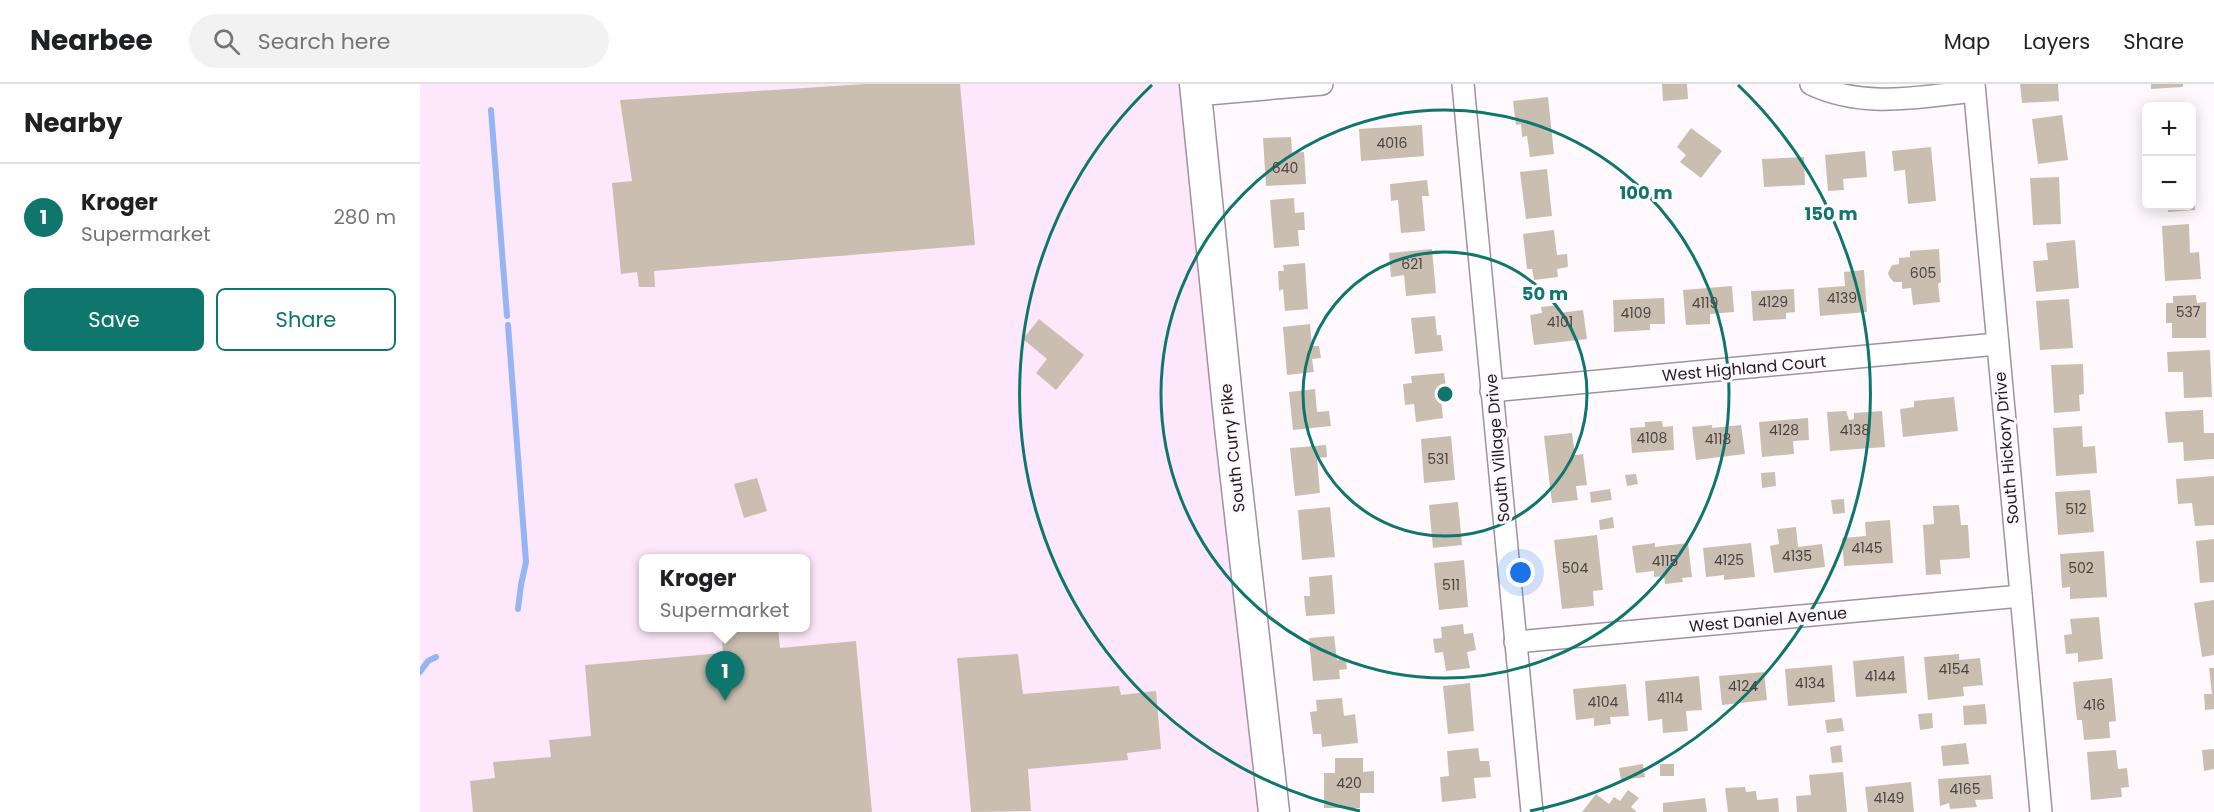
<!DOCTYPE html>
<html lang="en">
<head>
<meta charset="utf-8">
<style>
	:root { --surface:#fff; --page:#f2f2f2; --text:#202124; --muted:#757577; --line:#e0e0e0; --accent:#0f766e }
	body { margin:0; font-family:Poppins,sans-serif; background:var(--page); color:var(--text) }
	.controls { position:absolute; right:18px; top:18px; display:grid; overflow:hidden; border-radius:9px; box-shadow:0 3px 15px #0003 }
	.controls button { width:54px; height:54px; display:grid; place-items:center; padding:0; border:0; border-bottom:2px solid var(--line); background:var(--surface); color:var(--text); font:30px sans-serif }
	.you { position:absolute; left:1101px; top:489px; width:21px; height:21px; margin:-15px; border:4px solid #fff; border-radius:50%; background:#1a73e8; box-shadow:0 0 0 9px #1a73e833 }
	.badge { display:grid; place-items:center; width:39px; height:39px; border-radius:50%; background:var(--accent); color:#fff; font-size:20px; font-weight:700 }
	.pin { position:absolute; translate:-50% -50px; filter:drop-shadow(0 2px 3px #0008) }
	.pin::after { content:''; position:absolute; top:32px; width:21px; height:18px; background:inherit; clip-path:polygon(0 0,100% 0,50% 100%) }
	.popup { position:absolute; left:219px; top:470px; width:171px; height:78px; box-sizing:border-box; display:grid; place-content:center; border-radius:9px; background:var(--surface); filter:drop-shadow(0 2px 4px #0005); font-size:20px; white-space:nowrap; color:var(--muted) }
	.popup b { font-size:22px; color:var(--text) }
	.popup::after { content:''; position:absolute; left:50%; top:100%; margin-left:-12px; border:12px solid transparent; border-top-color:var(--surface) }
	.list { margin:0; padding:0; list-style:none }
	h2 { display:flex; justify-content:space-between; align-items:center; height:78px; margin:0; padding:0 24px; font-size:26px }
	h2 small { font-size:20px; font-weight:400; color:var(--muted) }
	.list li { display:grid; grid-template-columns:39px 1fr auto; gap:18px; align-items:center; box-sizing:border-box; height:108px; padding:0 24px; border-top:2px solid var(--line) }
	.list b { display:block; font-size:22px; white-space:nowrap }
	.list p { margin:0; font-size:20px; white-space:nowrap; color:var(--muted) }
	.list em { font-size:20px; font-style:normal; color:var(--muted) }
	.actions { display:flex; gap:12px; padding:18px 24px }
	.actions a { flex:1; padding:14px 0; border:2px solid var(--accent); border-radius:9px; text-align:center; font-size:21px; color:var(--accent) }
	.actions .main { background:var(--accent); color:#fff }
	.icon { flex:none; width:33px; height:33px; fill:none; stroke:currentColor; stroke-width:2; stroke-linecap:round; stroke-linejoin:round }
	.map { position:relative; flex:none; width:1794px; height:728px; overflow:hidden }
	header { display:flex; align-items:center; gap:36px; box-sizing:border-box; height:84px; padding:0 30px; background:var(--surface); border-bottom:2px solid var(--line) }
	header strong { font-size:28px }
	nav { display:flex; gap:33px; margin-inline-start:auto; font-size:21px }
	.search { width:420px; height:54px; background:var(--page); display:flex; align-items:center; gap:15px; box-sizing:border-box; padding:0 21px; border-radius:33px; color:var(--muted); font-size:22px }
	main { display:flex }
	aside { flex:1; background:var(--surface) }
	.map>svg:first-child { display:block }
	.built { fill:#fce8fa; fill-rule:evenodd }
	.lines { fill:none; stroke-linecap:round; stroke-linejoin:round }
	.stream { stroke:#97b5f2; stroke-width:6 }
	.building { fill:#cabeb1 }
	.minor-casing { stroke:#9f929e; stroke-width:24 }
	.secondary-casing { stroke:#9f929e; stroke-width:33 }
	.minor { stroke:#fff; stroke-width:21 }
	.secondary { stroke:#fff; stroke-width:30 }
	.ring { fill:none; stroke:#0f766e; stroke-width:3 }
	.labels { text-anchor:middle; stroke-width:6; stroke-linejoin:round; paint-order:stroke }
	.number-label { font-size:14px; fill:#4a4444 }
	.street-label { font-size:16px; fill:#201b20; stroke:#fff9fe }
	.centre { fill:#0f766e; stroke:#fff9fe; stroke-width:3 }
	.ring-label { font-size:18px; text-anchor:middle; font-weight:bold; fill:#0f766e; stroke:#fff9fe; stroke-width:6; stroke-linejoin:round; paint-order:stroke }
</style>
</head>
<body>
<header>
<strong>Nearbee</strong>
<div class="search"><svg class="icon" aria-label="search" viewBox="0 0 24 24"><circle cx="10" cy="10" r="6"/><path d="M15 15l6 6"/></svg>Search here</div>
<nav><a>Map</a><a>Layers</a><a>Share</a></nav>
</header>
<main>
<aside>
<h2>Nearby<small></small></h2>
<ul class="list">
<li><span class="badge">1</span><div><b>Kroger</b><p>Supermarket</p></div><em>280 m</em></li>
</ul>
<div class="actions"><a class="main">Save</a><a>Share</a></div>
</aside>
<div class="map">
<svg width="1794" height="728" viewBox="0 0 1794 728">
	<rect width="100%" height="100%" fill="#fff9fe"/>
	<!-- built -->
	<path class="built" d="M0,0H762L852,728H0ZM224,474H386V544H224Z"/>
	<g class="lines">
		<!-- stream -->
		<g class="stream">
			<path d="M71,26L87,232"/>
			<path d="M88,241L106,478L101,501L98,525"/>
			<path d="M0,588L8,577L16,573"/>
		</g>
	</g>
	<!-- building -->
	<g class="building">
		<path d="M445,0H540L555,161L234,187L235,203H219L217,188L201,190L192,99L212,97L200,16Z"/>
		<path d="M1242,0H1267L1268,15L1243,17Z"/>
		<path d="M1600,0H1638L1639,17L1602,19Z"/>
		<path d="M1731,0H1763V3L1731,5Z"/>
		<path d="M1128,13L1134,70L1110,73L1107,52L1102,53L1101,40L1096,41L1093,17Z"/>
		<path d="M1642,31L1648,76L1618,80L1612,35Z"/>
		<path d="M1002,41L1004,72L941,77L939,45Z"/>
		<path d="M1271,44L1302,67L1281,94L1260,78L1266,71L1257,63Z"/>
		<path d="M871,53L872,69L884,68L886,100L846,102L843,54Z"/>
		<path d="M1511,63L1516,117L1488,120L1485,86L1474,87L1472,67Z"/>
		<path d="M1445,67L1447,93L1423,95L1424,106L1408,107L1405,71Z"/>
		<path d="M1384,73L1385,101L1344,103L1342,75Z"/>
		<path d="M1127,85L1132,132L1106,135L1100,88Z"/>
		<path d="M1639,93L1641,140L1613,141L1610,94Z"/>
		<path d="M1007,96L1009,112H1002L1005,147L981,149L978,116L971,117L970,100Z"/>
		<path d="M1772,98H1773L1775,126L1748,128V122H1772Z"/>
		<path d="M874,114L875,129L884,128L885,146H878L879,162L854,164L850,116Z"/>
		<path d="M1769,140L1770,169L1779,168L1781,195L1745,197L1742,142Z"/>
		<path d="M1134,146L1137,171L1147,170L1148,183L1137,185L1138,193L1114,196L1112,185H1107L1103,150Z"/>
		<path d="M1655,156L1659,204L1616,208L1613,177L1628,176L1626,159Z"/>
		<path d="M1012,165L1016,209L986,212L984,191L971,193L969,169Z"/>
		<path d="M1519,165L1521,198L1518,200L1520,218L1493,221L1491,204L1482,205V198H1474L1470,194L1468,189L1472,181L1479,180V174L1490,173V167Z"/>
		<path d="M885,179L888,225L865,227L863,205L859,207L858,187H864L863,181Z"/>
		<path d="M1444,186L1447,228L1400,232L1398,204L1425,202L1424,188Z"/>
		<path d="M1312,202L1314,228L1290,230V240L1266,241L1263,206Z"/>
		<path d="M1374,205L1375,228L1366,229V235L1333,237L1331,207Z"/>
		<path d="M1776,211L1777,219L1786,218V254H1752V239H1746V219H1753V212Z"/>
		<path d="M1244,214L1245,240H1230V246L1194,248L1193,216Z"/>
		<path d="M1649,215L1653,264L1620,266L1616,217Z"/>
		<path d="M1138,221L1139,229L1163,226L1167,255L1114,261L1110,231L1122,229L1121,223Z"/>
		<path d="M1015,232L1017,251H1021L1023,267L995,270L991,234Z"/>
		<path d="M619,235L664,271L636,306L616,289L627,275L603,255Z"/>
		<path d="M890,240L892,262H899L901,274L892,275L894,288L867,291L863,243Z"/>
		<path d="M1790,266L1792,313L1764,314L1763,288H1748L1747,268Z"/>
		<path d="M1663,280L1664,310L1659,311L1660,327L1634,329L1631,281Z"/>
		<path d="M1024,289L1028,316H1021L1023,334L996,338L994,320L985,321L983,300L992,299L991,292Z"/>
		<path d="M895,305L897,328L909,327L911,342L873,346L869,308Z"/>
		<path d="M1534,313L1538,347L1483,353L1480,325L1494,323V317Z"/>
		<path d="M1783,326L1784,349H1794V375L1764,377L1763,358L1748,359L1745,328Z"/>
		<path d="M1426,327L1429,336L1434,335V329L1462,327L1465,363L1410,367L1407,328Z"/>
		<path d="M1388,334L1389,356L1373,357L1374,370L1342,373L1339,338Z"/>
		<path d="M1242,337L1243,343L1253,342L1254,366L1212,369L1210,344L1225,343V338Z"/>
		<path d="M1292,341V344L1321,341L1325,370L1276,376L1272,343Z"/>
		<path d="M1662,342L1663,363L1675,362L1677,389L1636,392L1633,344Z"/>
		<path d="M1152,349L1155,371L1163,370L1167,401L1156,402L1158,416L1132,419L1124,352Z"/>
		<path d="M1031,352L1035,396L1004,399L1001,355Z"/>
		<path d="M906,361L907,373L897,374L900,409L875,412L870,364Z"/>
		<path d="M1355,388L1356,402L1342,404L1341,389Z"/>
		<path d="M1216,390L1218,400L1207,402L1205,391Z"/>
		<path d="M1794,392V441L1775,442L1772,419L1758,420L1756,395Z"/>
		<path d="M337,394L347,427L324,434L314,400Z"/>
		<path d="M1190,405L1192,416L1171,419L1170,408Z"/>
		<path d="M1670,406L1674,448L1638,451L1635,408Z"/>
		<path d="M1424,415L1425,429L1413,430L1411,416Z"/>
		<path d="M1038,418L1042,461L1013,464L1009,421Z"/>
		<path d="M1539,421L1541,441H1548L1550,474L1520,476L1521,490L1506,491L1503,441L1514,440L1513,422Z"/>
		<path d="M910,423L915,473L882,476L878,426Z"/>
		<path d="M1193,433L1194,444L1180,446L1179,436Z"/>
		<path d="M1470,436L1473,479L1424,482L1422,454L1446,452L1445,438Z"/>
		<path d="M1376,443L1378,463L1402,460L1405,483L1354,489L1350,462L1359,460L1357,445Z"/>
		<path d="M1177,451L1183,506L1173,507L1174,522L1142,525L1134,456Z"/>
		<path d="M1794,455V498L1780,499L1776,457Z"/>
		<path d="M1235,459V463L1268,459L1272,493L1262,494L1263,498L1245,500L1244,492L1234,493V487L1216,489L1212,462Z"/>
		<path d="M1331,459L1335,493L1304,496V491L1286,493L1283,464Z"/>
		<path d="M1684,467L1687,513L1650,515V503L1642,504L1640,470Z"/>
		<path d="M1044,476L1048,523L1019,526L1014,479Z"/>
		<path d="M912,491L915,530L886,532L884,512H890L889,493Z"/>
		<path d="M1794,516V571L1782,573L1774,519Z"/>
		<path d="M1679,533L1683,575L1658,578V569L1646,570L1644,551L1652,550L1650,535Z"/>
		<path d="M1043,540L1044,550L1053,549L1056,566L1047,568L1050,584L1026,587L1023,568L1015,569L1013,555L1022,554L1021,543Z"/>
		<path d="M301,544H358L360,564L436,557L452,728H53L50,697L75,694L73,678L131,673L129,656L171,652L165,581L303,569Z"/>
		<path d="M914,552L917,576L926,575L927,585L919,586L920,595L893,597L889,554Z"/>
		<path d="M598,570L603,610L699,602L701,611L736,607L741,665L707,669L708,676L608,685L611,727L551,728L537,574Z"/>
		<path d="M1539,570V576L1560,574L1563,601L1543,603L1544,612L1508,616L1504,573Z"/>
		<path d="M1484,572L1487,609L1436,613L1433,577Z"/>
		<path d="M1412,581L1415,618L1368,622L1365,585Z"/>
		<path d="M1789,584H1794V625L1785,626L1784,610H1792Z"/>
		<path d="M1344,588L1347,616L1302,621L1299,592Z"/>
		<path d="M1279,592L1282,626L1266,627L1268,647L1243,649L1242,635L1228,637L1225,597Z"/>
		<path d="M1692,594L1696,637L1689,638L1690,654L1664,656L1662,636H1657L1653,598Z"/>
		<path d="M1050,599L1054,647L1028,650L1023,602Z"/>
		<path d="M1206,600L1209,632L1190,633L1191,640L1174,642V634L1156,636L1153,605Z"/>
		<path d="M922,614L924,632L935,630L938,659L902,663L901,650H893L890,628L897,627L896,616Z"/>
		<path d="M1565,620L1567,640L1544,641L1543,622Z"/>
		<path d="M1512,629L1513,644L1500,646L1498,630Z"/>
		<path d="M1422,634L1424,647L1407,649L1405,636Z"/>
		<path d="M1546,659L1549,680L1523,682L1521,662Z"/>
		<path d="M1421,661L1423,678L1412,679L1410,663Z"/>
		<path d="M1058,664L1060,677H1069L1071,693L1054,694L1056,714L1022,718L1020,693L1029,692L1027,667Z"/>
		<path d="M1794,665V685L1784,687L1782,666Z"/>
		<path d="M1696,666L1698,685L1707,684L1709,703L1701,704L1702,713L1671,716L1667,668Z"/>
		<path d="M915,674H943V688L954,687V709H940V724H904V689H915Z"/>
		<path d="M1223,680L1225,693L1201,696L1199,684Z"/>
		<rect x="1240" y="680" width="14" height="12"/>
		<path d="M1423,688L1427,728H1377L1376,712L1391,711L1389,691Z"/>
		<path d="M1571,691L1573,715L1555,716L1557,723L1530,725L1529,719L1520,722L1518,695Z"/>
		<path d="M1491,698L1494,728H1448L1445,703Z"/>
		<path d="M1325,703L1326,708L1336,707L1337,716L1358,714L1359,728H1308L1305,704Z"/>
		<path d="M1208,706L1219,714L1211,723L1217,728H1162L1176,710L1189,720L1194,713L1200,717Z"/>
		<path d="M1285,714L1287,728H1243V719Z"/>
	</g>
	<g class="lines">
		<defs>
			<g id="minor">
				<path d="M1043,0L1112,728"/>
				<path d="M1391,0C1443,25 1500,13 1554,7"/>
				<path d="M1554,0L1621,728"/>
				<path d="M776,11L902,0"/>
				<path d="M1071,307L1577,260"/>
				<path d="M1095,558L1601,512"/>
			</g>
			<path id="secondary" d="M775,0L810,343L854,728"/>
		</defs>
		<!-- minor casing -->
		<use href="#minor" class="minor-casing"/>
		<!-- secondary casing -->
		<use href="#secondary" class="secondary-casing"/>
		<!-- minor -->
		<use href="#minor" class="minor"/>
		<!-- secondary -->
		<use href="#secondary" class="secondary"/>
	</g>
	<!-- distance rings -->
	<g class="ring">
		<circle cx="1025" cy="310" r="142"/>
		<circle cx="1025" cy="310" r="284"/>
		<path d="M940 727A426 426 0 0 1 732 1M1318 1A426 426 0 0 1 1110 727"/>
	</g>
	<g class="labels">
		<!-- number labels -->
		<g class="number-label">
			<text x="972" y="64">4016</text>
			<text x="865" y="89">640</text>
			<text x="992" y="185">621</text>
			<text x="1503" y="194">605</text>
			<text x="1422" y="219">4139</text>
			<text x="1353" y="223">4129</text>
			<text x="1285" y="224">4119</text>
			<text x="1768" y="233">537</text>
			<text x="1216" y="234">4109</text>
			<text x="1140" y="243">4101</text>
			<text x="1364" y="351">4128</text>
			<text x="1435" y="351">4138</text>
			<text x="1232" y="359">4108</text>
			<text x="1298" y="360">4118</text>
			<text x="1018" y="380">531</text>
			<text x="1656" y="430">512</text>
			<text x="1447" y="469">4145</text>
			<text x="1377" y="477">4135</text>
			<text x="1309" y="481">4125</text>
			<text x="1245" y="482">4115</text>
			<text x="1155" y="489">504</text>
			<text x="1661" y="489">502</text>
			<text x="1031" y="506">511</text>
			<text x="1534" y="590">4154</text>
			<text x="1460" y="597">4144</text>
			<text x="1390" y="604">4134</text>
			<text x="1323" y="607">4124</text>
			<text x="1250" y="619">4114</text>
			<text x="1183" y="623">4104</text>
			<text x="1674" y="626">416</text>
			<text x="929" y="704">420</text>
			<text x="1545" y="710">4165</text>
			<text x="1469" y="719">4149</text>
		</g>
		<!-- street labels -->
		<g class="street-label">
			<text transform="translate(1324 284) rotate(-5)" y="6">West Highland Court</text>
			<text transform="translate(812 364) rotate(-96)" y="6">South Curry Pike</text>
			<text transform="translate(1077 364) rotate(-95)" y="6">South Village Drive</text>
			<text transform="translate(1586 364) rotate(-95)" y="6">South Hickory Drive</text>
			<text transform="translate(1348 535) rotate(-5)" y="6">West Daniel Avenue</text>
		</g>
	</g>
	<circle cx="1025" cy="310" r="9" class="centre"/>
	<g class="ring-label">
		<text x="1226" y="115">100 m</text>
		<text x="1411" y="136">150 m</text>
		<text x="1125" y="216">50 m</text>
	</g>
</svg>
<div class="controls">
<button>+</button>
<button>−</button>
</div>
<div class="you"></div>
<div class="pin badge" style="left:305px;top:617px">1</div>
<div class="popup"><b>Kroger</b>Supermarket</div>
</div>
</main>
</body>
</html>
